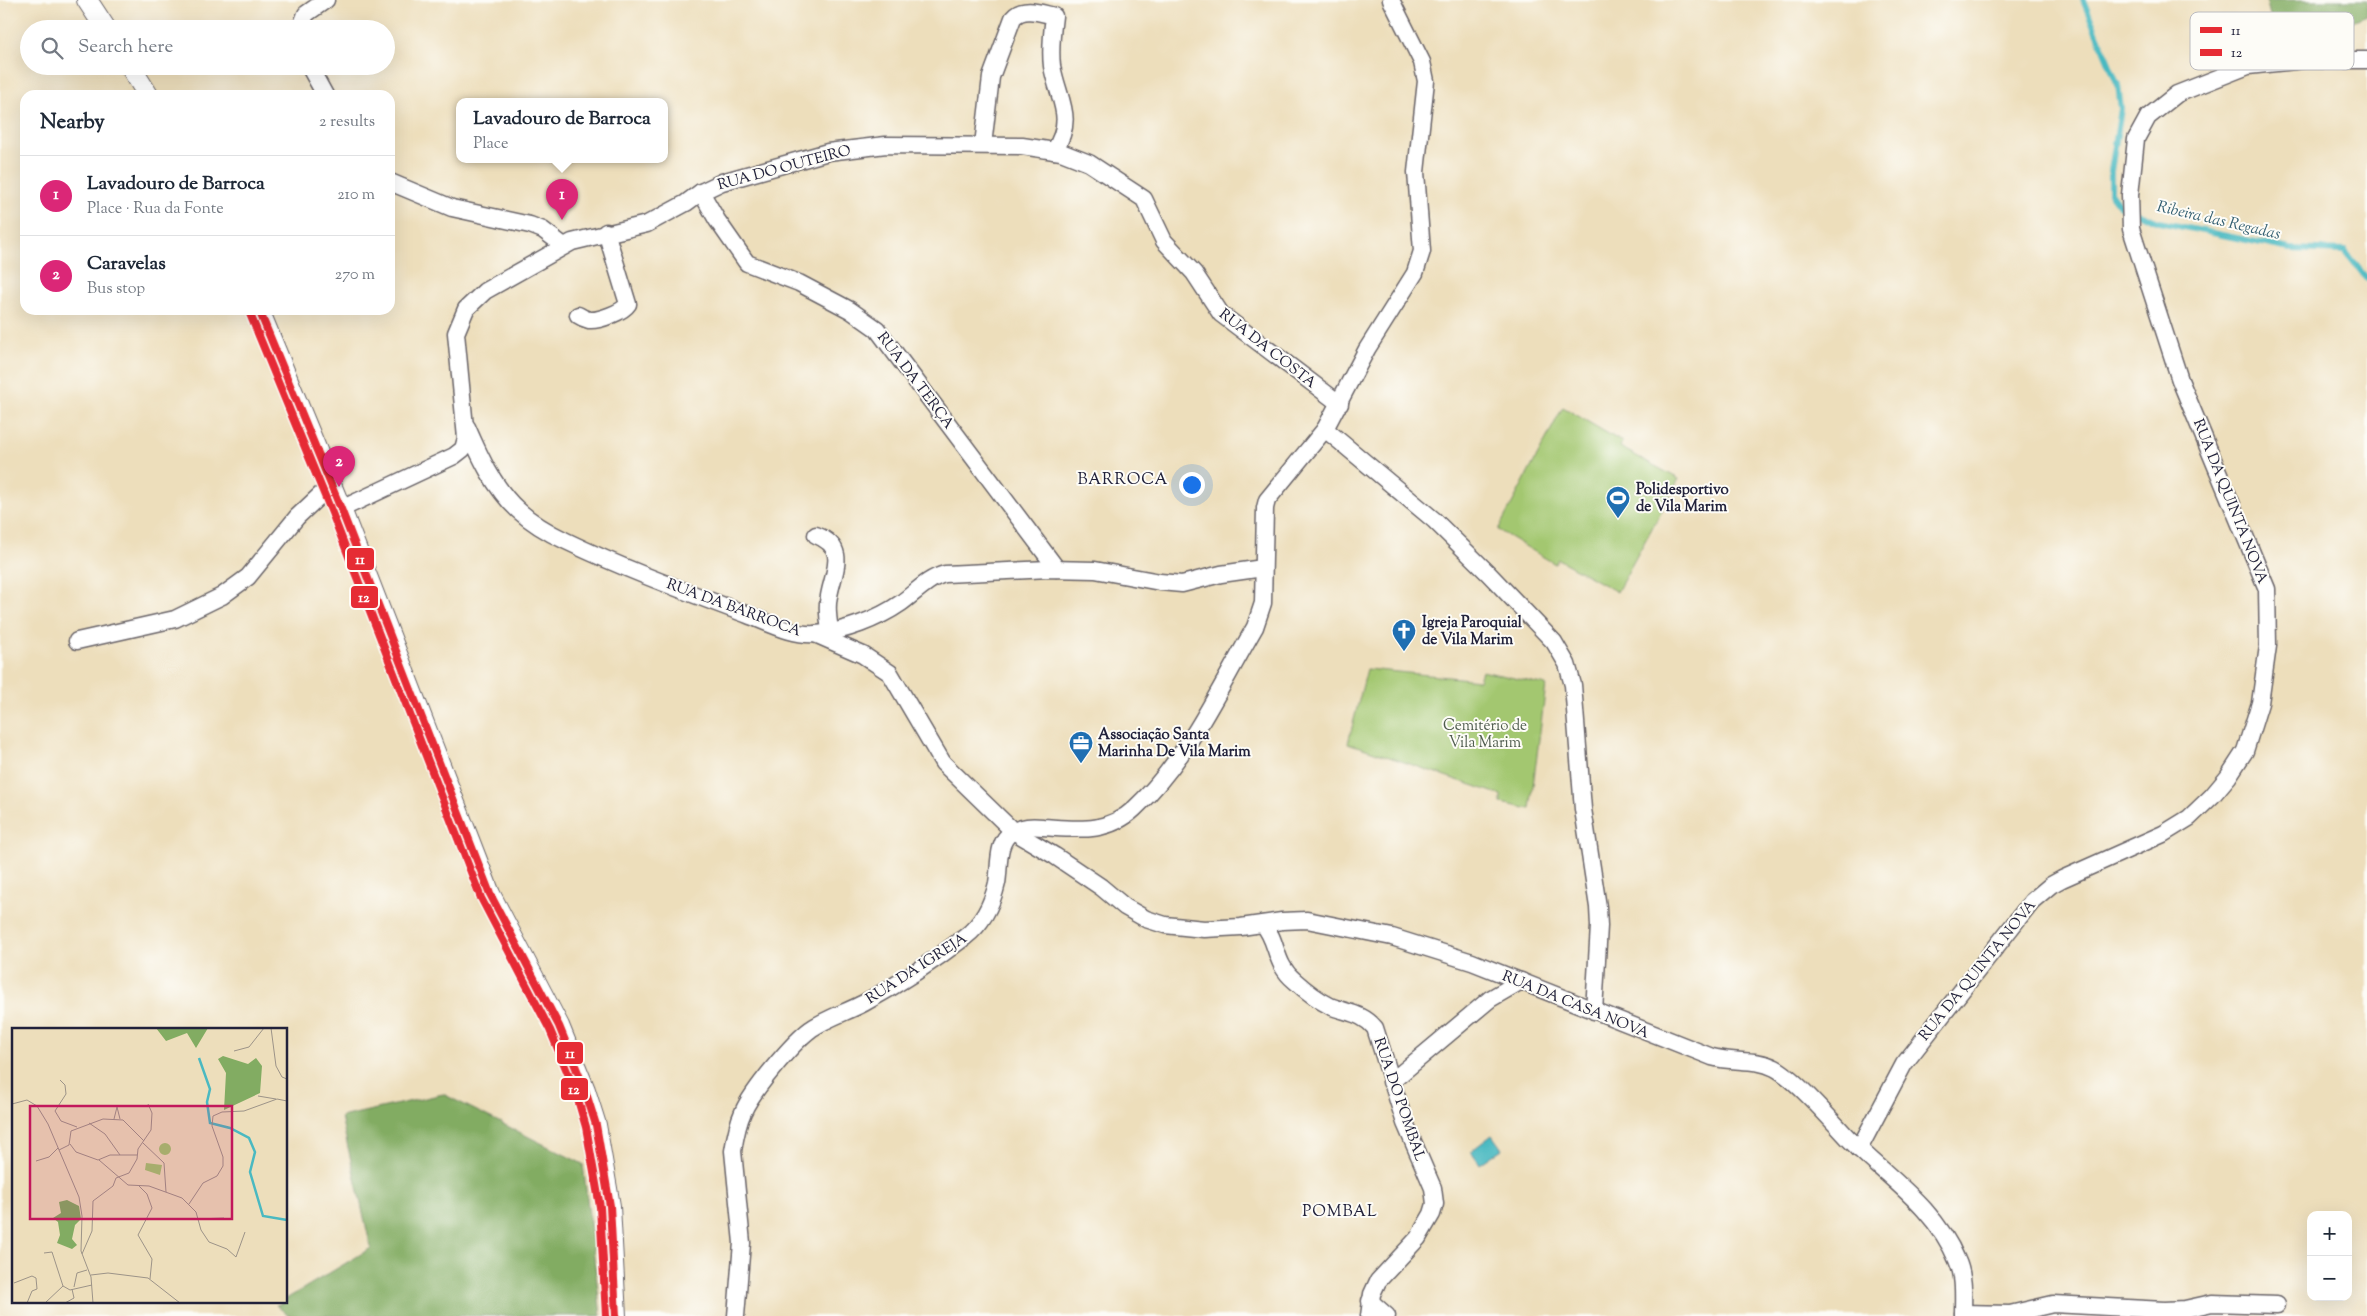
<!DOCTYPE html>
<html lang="en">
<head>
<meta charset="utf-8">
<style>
	:root { --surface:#fff; --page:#f6f6f7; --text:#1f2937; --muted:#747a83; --line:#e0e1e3; --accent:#db2777 }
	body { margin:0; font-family:"Sorts Mill Goudy",serif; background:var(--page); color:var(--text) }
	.controls { position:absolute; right:15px; bottom:15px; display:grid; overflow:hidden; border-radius:10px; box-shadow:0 5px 20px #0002 }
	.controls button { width:45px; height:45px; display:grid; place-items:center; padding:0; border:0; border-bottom:1px solid var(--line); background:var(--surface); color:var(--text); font:25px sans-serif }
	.you { position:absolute; left:1191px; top:484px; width:18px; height:18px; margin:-12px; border:4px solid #fff; border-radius:50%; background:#1a73e8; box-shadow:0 0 0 8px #1a73e833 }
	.badge { display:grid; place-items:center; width:32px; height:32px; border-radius:50%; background:var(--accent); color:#fff; font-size:16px; font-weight:700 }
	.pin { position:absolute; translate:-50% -41px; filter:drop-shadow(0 1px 2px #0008) }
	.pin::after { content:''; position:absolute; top:26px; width:18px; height:15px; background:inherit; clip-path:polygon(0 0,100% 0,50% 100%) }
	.popup { position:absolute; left:456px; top:98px; width:212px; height:65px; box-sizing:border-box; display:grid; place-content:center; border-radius:10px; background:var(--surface); filter:drop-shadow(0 1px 4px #0005); font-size:16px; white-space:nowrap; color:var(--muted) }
	.popup b { font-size:19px; color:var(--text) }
	.popup::after { content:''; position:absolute; left:50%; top:100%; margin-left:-10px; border:10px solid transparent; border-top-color:var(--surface) }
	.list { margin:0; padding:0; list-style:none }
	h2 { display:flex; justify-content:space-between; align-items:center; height:65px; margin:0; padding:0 20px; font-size:21px }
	h2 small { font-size:16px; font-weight:400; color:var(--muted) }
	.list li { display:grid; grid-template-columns:32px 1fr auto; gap:15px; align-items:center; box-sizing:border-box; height:80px; padding:0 20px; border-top:1px solid var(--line) }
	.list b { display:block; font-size:19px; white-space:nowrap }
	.list p { margin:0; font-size:16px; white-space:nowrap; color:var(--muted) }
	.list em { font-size:16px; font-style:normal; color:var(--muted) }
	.icon { flex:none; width:28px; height:28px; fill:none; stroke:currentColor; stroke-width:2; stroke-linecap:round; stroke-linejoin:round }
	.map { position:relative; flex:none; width:2367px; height:1316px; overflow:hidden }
	.search { position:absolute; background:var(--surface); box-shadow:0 5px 20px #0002; left:20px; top:20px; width:375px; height:55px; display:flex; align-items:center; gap:12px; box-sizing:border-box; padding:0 18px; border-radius:28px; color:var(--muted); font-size:19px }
	.panel { position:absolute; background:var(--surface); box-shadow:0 5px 20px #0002; left:20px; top:90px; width:375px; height:225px; border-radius:15px }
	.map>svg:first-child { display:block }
	.green { fill:#a3c770; stroke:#627456 }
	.forest { fill:#82ac62; stroke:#52674e }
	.water { fill:#4ab9c1; stroke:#366e7e }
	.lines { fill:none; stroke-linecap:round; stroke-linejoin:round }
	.stream { stroke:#4ab9c1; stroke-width:6 }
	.minor-casing { stroke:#696468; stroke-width:19 }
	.tertiary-casing { stroke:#696468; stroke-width:22 }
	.minor { stroke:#fff; stroke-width:16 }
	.tertiary { stroke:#fff; stroke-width:20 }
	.bus-1-casing { stroke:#fdfcf7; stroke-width:11 }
	.bus-2-casing { stroke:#fdfcf7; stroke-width:11 }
	.bus-1 { stroke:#e62c34; stroke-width:8 }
	.bus-2 { stroke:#e62c34; stroke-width:8 }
	.labels { text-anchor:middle; stroke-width:4; stroke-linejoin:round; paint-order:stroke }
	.street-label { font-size:15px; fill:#22223b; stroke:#fdfcf7 }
	.poi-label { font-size:15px; font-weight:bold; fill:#22223b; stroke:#fdfcf7; text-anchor:start }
	.park-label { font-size:15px; fill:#4f5c4e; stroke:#fdfcf7 }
	.water-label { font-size:16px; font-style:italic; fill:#325e71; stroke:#fdfcf7 }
	.neighbourhood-label { font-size:16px; letter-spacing:1px; fill:#22223b; stroke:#fdfcf7 }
	.inset-river { fill:none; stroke:#4ab9c1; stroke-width:2.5 }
	.inset-road { fill:none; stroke:#9c9388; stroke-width:1 }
	.view { fill:#c2185b; fill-opacity:0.15; stroke:#c2185b; stroke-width:2.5 }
	.inset-edge { fill:none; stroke:#22223b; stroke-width:2.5 }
	.key { fill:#fdfcf7; stroke:#bbbbbf; stroke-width:1 }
	.key-label { font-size:14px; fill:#22223b }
	.line-badge { stroke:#fdfcf7; stroke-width:2 }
	.badge-label { font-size:14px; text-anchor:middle; font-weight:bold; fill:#fff }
</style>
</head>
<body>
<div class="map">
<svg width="2367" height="1316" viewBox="0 0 2367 1316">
	<rect width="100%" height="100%" fill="#fdfcf7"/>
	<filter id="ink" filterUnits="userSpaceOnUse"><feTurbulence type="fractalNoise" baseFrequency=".02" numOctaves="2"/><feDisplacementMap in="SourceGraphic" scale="10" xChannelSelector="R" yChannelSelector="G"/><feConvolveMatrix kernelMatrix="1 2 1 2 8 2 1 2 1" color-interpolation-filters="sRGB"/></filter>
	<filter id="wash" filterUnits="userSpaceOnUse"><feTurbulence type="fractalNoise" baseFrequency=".0096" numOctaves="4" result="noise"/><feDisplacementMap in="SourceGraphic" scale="20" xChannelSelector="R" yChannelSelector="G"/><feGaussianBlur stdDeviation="1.12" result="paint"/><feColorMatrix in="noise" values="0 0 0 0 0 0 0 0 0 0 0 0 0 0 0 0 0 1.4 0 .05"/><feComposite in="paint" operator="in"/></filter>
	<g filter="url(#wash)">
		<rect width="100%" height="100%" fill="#eddebb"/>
		<!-- green -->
		<g class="green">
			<path d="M1563,407L1622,442L1620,447L1679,479L1617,592L1558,559L1555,564L1498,530Z"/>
			<path d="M1367,669L1479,680L1482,671L1546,685L1530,809L1501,803V795L1348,743Z"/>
		</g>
		<!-- forest -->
		<g class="forest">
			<path d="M2266,0H2367V15L2295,45L2278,46Z"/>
			<path d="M443,1094L583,1164L601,1316H289L276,1305L286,1302V1299L371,1248L341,1117Z"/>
		</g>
		<!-- water -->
		<path class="water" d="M1492,1135L1502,1149L1480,1164L1471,1151Z"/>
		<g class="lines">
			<!-- stream -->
			<path class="stream" d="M2083,0L2118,85L2121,109L2111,171V194L2120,206L2159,222L2290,249L2345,251L2367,279"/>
		</g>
	</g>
	<g filter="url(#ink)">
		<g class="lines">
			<defs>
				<g id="minor">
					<path d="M300,29L306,14L326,0"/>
					<path d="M309,66L325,95"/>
					<path d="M983,145L991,77L1013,18C1023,6 1041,13 1054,16C1052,32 1050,50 1052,66C1058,100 1076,117 1054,151"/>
					<path d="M390,182L452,208L530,225L543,230L564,246"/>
					<path d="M701,192L717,220L747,263L799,283L850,310L877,329L1057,569"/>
					<path d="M578,315C581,317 585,319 589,320C599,321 623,312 628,304L606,232"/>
					<path d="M467,427C480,457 494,488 518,510C532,523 549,533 566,541C624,569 687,592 748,615C769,623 793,636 816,634C844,632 878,619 901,603C915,593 928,578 945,574L1049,569L1095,570L1160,582L1182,584L1221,574L1263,568"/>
					<path d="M1325,429L1434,520L1488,573L1554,642L1567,664L1573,685L1583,809L1598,907L1599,926L1594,1011"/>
					<path d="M341,509L454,456L463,449L466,438L456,333L466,309L485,291L572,242L647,224L686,203L701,192L722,182L828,152L886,145L1022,146L1061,152L1089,163L1144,199L1164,241L1194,273L1221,314L1340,404"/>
					<path d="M816,535C852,549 830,576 828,603C827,613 829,622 830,631"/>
					<path d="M815,634L863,655L890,673L943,763L1013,831L1055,856L1101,887L1125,907L1146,919L1165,925L1204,929L1241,927L1282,921L1307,920L1392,937L1472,962L1712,1057C1733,1063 1755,1058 1775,1068C1796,1079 1831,1120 1849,1139C1888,1178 1935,1207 1957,1260C1965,1277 1963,1297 1963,1316"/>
					<path d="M77,641L175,619L222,596L248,577L297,517L331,485"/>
					<path d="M1263,924C1279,942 1273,963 1295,981C1305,990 1318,1000 1330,1006C1347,1013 1363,1013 1375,1028L1405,1123L1433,1188L1435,1204L1432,1214L1418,1238L1378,1281L1372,1294L1369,1316"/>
					<path d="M1391,1082L1490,999L1521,981"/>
					<path d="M1859,1149L1904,1064L2032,901L2051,885L2062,879L2163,834L2189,818L2212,796L2228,777L2245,751L2260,703L2268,646L2267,589L2180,380L2131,229L2130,195L2136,139L2148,117L2177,94L2248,66L2305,60H2367"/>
					<path d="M1370,1301L1387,1316"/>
					<path d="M1963,1313L2010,1314L2053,1304L2164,1310L2185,1309L2212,1303L2277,1305"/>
					<path d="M736,1316L742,1243L733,1151C735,1138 737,1125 743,1112C752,1091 792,1043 811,1029C827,1018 847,1012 864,1003C899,984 934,961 965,937C982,924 992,905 997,883C1000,867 996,842 1012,832C1022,826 1032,826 1043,827C1077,829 1107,834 1134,809C1187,760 1219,689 1255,627L1263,603L1265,508L1267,500L1325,429L1367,349L1415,273L1422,251L1416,172L1426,81L1422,62L1391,0"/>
				</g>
				<g id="tertiary">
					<path d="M87,0L106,29"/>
					<path d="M130,66L148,95"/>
					<path d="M259,310L341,509L490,894L559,1026L585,1090L596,1125L610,1206L616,1316"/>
				</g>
			</defs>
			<!-- minor casing -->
			<use href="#minor" class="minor-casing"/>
			<!-- tertiary casing -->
			<use href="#tertiary" class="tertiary-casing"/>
			<!-- minor -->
			<use href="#minor" class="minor"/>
			<!-- tertiary -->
			<use href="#tertiary" class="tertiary"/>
			<defs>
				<path id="bus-1" d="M259,310L341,509L490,894L559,1026L585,1090L596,1125L610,1206L616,1316"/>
				<path id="bus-2" d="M250,314L332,513L481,898L550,1030L576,1093L586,1127L600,1207L606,1316"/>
			</defs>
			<!-- bus-1 casing -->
			<use href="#bus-1" class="bus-1-casing"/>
			<!-- bus-2 casing -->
			<use href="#bus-2" class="bus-2-casing"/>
			<!-- bus-1 -->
			<use href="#bus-1" class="bus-1"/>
			<!-- bus-2 -->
			<use href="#bus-2" class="bus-2"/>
		</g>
	</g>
	<!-- icons -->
	<defs>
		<symbol id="stadium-pin" viewBox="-11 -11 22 30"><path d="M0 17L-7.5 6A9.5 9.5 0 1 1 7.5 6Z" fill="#1f6fb2" stroke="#fdfcf7"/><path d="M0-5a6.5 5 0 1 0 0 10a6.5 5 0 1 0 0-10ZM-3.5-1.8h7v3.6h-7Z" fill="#fff"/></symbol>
		<symbol id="church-pin" viewBox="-11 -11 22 30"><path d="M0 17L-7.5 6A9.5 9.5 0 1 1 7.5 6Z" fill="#1f6fb2" stroke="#fdfcf7"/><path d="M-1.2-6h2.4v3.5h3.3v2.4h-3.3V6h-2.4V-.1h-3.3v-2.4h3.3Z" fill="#fff"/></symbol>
		<symbol id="office-pin" viewBox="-11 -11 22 30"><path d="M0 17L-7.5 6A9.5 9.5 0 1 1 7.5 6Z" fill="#1f6fb2" stroke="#fdfcf7"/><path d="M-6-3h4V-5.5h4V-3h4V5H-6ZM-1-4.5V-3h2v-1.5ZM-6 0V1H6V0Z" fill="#fff"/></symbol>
	</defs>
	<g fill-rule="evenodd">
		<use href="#stadium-pin" x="1604" y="484" width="28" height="38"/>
		<use href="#church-pin" x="1390" y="617" width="28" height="38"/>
		<use href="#office-pin" x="1067" y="729" width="28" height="38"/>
	</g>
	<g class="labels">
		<!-- street labels -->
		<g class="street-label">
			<text transform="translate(784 167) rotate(-15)" y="5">RUA DO OUTEIRO</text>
			<text transform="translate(1268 348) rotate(38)" y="5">RUA DA COSTA</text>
			<text transform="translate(916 380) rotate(53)" y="5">RUA DA TERÇA</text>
			<text transform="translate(2231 501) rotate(68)" y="5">RUA DA QUINTA NOVA</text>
			<text transform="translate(734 607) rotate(20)" y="5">RUA DA BARROCA</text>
			<text transform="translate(916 968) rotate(-33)" y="5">RUA DA IGREJA</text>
			<text transform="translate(1977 970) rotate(-51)" y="5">RUA DA QUINTA NOVA</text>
			<text transform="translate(1576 1004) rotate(22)" y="5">RUA DA CASA NOVA</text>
			<text transform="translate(1400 1099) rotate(71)" y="5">RUA DO POMBAL</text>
		</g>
		<!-- poi labels -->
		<g class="poi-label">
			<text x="1636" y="494">Polidesportivo<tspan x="1636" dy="17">de Vila Marim</tspan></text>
			<text x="1422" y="627">Igreja Paroquial<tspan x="1422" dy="17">de Vila Marim</tspan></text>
			<text x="1098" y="739">Associação Santa<tspan x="1098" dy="17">Marinha De Vila Marim</tspan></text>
		</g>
		<!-- park labels -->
		<g class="park-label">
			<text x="1485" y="730">Cemitério de<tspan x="1485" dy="17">Vila Marim</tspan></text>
		</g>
		<!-- water labels -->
		<g class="water-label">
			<text transform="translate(2219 219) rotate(13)" y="6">Ribeira das Regadas</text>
		</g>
		<!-- neighbourhood labels -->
		<g class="neighbourhood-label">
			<text x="1123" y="484">BARROCA</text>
			<text x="1340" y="1216">POMBAL</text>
		</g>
	</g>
	<!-- overview -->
	<g transform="translate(12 1028)">
		<rect width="275" height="275" fill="#eddebb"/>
		<path d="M147 121a6 6 0 1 1 12 0a6 6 0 1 1-12 0ZM134,135L150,137L148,147L133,142Z" fill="#a3c770"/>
		<path d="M144,0H196L184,20L175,5L154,13ZM211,28L236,36L244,30L250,38L248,65L212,82L214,45L206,31ZM55,172L67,178L69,191L63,197L60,211L65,217L60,221L45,215L48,207L46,194L41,190L49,185L47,174Z" fill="#82ac62"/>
		<path class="inset-river" d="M187,30L198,61L195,74L198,95L218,100L237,110L243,124L238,144L251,188L275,192"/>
		<path class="inset-road" d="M259,0L264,38L270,49L275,51M222,23L237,19L252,0M48,52L53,57L54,66L43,83L49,93L65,99M246,68L264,71M0,76L15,72L25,78L36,96L67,169L70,188L69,223L79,249L81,275M102,91L105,79L108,91M77,95L93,106L108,127M131,115L152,135L154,164M58,116L64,124L86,132L98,127H125M47,122L57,117L59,103L91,91L111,92L132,113M87,132L116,157L137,158L170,170L184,184L189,202L197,214L215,221L224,229L233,204M24,133L37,129L46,120M126,157L135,166L140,180L126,207L140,231L138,251M177,176L191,155L205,148L211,138V129L200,98L201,88L210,84L232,83L265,71L275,73M185,191L212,190M32,225L40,224L51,258M70,226L80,203L81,173L101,158L104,150L117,145L125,131L126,121L139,102L140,85L136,76M79,247L96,245L136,250L168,275M2,255L20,248L24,250L25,261L20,263L15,275M51,258L58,262L80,257M62,259L65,245L75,242M33,275L51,258M53,275L62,270L60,261"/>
		<path class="view" d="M18,78H220V191H18Z"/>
		<rect width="275" height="275" class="inset-edge"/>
	</g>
	<!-- legend -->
	<rect x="2190" y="12" width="164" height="58" rx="8" class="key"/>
	<rect x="2200" y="27" width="22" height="6" fill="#e62c34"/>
	<rect x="2200" y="49" width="22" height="7" fill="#e62c34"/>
	<g class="key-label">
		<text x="2231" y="35">11</text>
		<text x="2231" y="57">12</text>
	</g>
	<g class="line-badge">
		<rect x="346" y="547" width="29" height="24" rx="5" fill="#e62c34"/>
		<rect x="350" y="585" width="29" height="24" rx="5" fill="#e62c34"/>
		<rect x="556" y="1041" width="28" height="24" rx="5" fill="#e62c34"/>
		<rect x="560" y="1077" width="29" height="24" rx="5" fill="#e62c34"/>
	</g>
	<g class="badge-label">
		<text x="360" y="564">11</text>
		<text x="364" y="602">12</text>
		<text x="570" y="1058">11</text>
		<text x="574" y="1094">12</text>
	</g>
</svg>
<div class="controls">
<button>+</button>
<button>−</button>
</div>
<div class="you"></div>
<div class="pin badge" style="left:562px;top:220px">1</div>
<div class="popup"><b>Lavadouro de Barroca</b>Place</div>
<div class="pin badge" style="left:339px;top:487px">2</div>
<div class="search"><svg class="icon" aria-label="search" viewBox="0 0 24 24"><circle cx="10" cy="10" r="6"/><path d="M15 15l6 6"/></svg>Search here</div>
<section class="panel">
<h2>Nearby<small>2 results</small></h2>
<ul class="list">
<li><span class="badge">1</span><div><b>Lavadouro de Barroca</b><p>Place · Rua da Fonte</p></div><em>210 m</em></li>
<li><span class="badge">2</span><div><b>Caravelas</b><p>Bus stop</p></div><em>270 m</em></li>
</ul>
</section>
</div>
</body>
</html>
